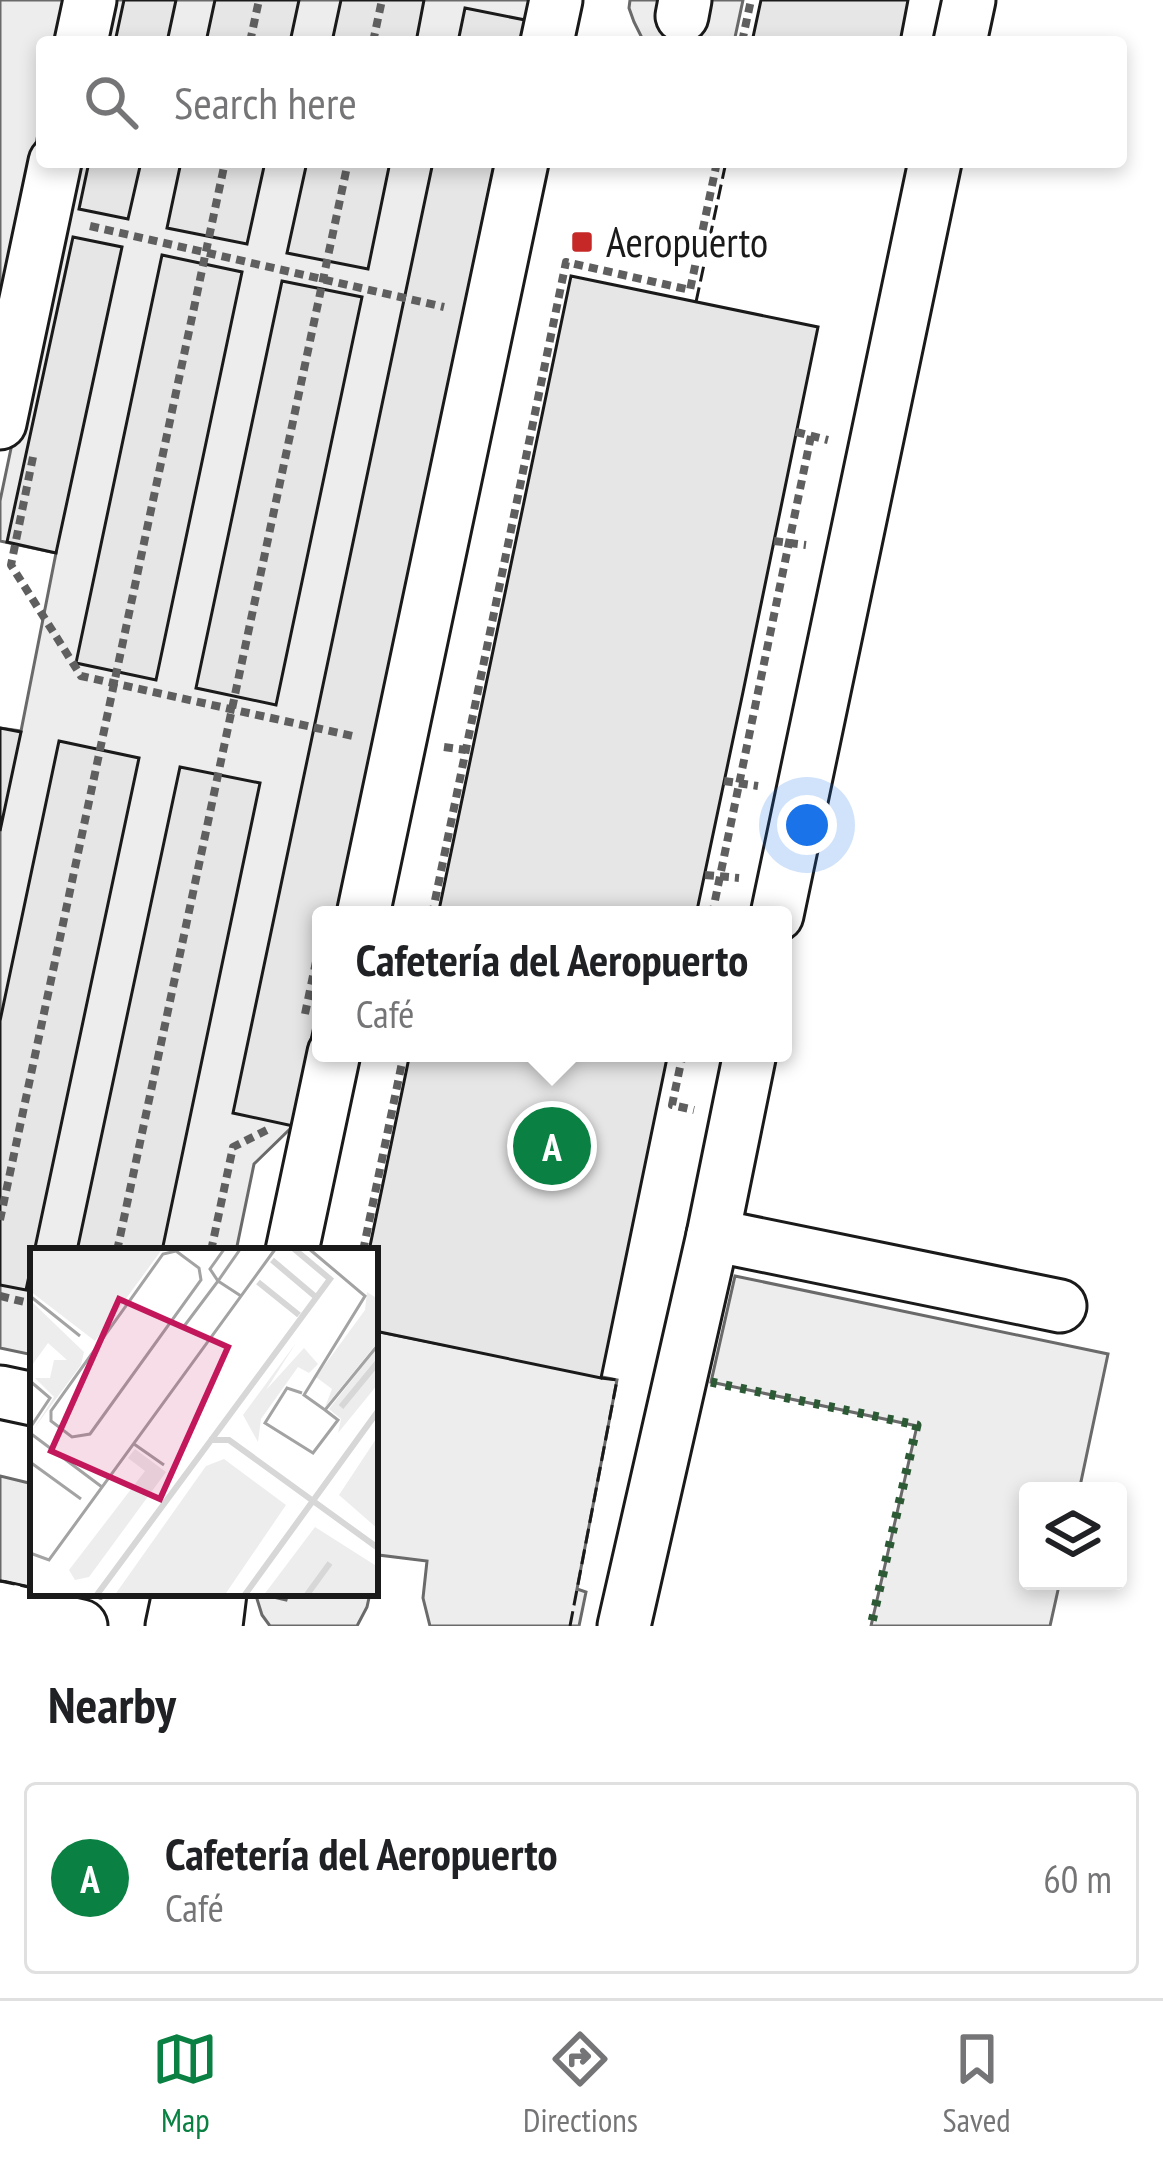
<!DOCTYPE html>
<html lang="en">
<head>
<meta charset="utf-8">
<style>
	:root { --surface:#fff; --page:#f6f6f6; --text:#202124; --muted:#757577; --line:#e0e0e0; --accent:#0b8043 }
	body { margin:0; font-family:"PT Sans Narrow",sans-serif; background:var(--page); color:var(--text) }
	.controls { position:absolute; right:36px; bottom:36px; display:grid; overflow:hidden; border-radius:12px; box-shadow:0 6px 18px #0003 }
	.controls button { width:108px; height:108px; display:grid; place-items:center; padding:0; border:0; border-bottom:3px solid var(--line); background:var(--surface); color:var(--text); font:60px sans-serif }
	.you { position:absolute; left:807px; top:825px; width:42px; height:42px; margin:-30px; border:9px solid #fff; border-radius:50%; background:#1a73e8; box-shadow:0 0 0 18px #1a73e833 }
	.badge { display:grid; place-items:center; width:78px; height:78px; border-radius:50%; background:var(--accent); color:#fff; font-size:39px; font-weight:700 }
	.pin { position:absolute; translate:-50% -50%; border:6px solid #fff; box-shadow:0 3px 12px #0006 }
	.popup { position:absolute; left:312px; top:906px; width:480px; height:156px; box-sizing:border-box; display:grid; place-content:center; border-radius:12px; background:var(--surface); filter:drop-shadow(0 3px 9px #0005); font-size:39px; white-space:nowrap; color:var(--muted) }
	.popup b { font-size:45px; color:var(--text) }
	.popup::after { content:''; position:absolute; left:50%; top:100%; margin-left:-24px; border:24px solid transparent; border-top-color:var(--surface) }
	.list { margin:0; padding:0; list-style:none }
	h2 { display:flex; justify-content:space-between; align-items:center; height:156px; margin:0; padding:0 48px; font-size:51px }
	h2 small { font-size:39px; font-weight:400; color:var(--muted) }
	.list li { display:grid; grid-template-columns:78px 1fr auto; gap:36px; align-items:center; box-sizing:border-box; height:192px; margin:0 24px 24px; padding:0 24px; border:3px solid var(--line); border-radius:12px }
	.list b { display:block; font-size:45px; white-space:nowrap }
	.list p { margin:0; font-size:39px; white-space:nowrap; color:var(--muted) }
	.list em { font-size:39px; font-style:normal; color:var(--muted) }
	.icon { flex:none; width:66px; height:66px; fill:none; stroke:currentColor; stroke-width:2; stroke-linecap:round; stroke-linejoin:round }
	.map { position:relative; flex:none; width:1163px; height:1626px; overflow:hidden }
	.search { position:absolute; background:var(--surface); box-shadow:0 6px 18px #0003; left:36px; right:36px; top:36px; height:132px; display:flex; align-items:center; gap:30px; box-sizing:border-box; padding:0 42px; border-radius:12px; color:var(--muted); font-size:45px }
	.sheet { height:372px; background:var(--surface) }
	nav { display:flex; justify-content:space-around; align-items:center; box-sizing:border-box; height:168px; border-top:3px solid var(--line); background:var(--surface); font-size:33px; color:var(--muted) }
	nav a { display:grid; justify-items:center; gap:6px }
	nav .on { color:var(--accent) }
	.map>svg:first-child { display:block }
	.built { fill:#ededed; stroke:#6a6a6a; stroke-width:3 }
	.building { fill:#e6e6e6; stroke:#1a1a1a; stroke-width:3 }
	.lines { fill:none; stroke-linecap:round; stroke-linejoin:round }
	.minor-casing { stroke:#1a1a1a; stroke-width:57 }
	.path { stroke:#5f5f5f; stroke-width:8; stroke-dasharray:9 6; stroke-linecap:butt }
	.minor { stroke:#fff; stroke-width:51 }
	.hedge { stroke:#2b5a34; stroke-width:9; stroke-dasharray:6 9; stroke-linecap:butt }
	.fence { stroke:#1a1a1a; stroke-width:3; stroke-dasharray:15 6; stroke-linecap:butt }
	.poi-dot { fill:#c62828; stroke:#fff; stroke-width:4.5 }
	.labels { text-anchor:middle; stroke-width:9; stroke-linejoin:round; paint-order:stroke }
	.poi-label { font-size:42px; fill:#1a1a1a; stroke:#fff; text-anchor:start }
	.inset-river { fill:none; stroke:#d7d7d7; stroke-width:6 }
	.inset-road { fill:none; stroke:#a3a3a3; stroke-width:3 }
	.view { fill:#c2185b; fill-opacity:0.15; stroke:#c2185b; stroke-width:6 }
	.inset-edge { fill:none; stroke:#1a1a1a; stroke-width:6 }
</style>
</head>
<body>
<div class="map">
<svg width="1163" height="1626" viewBox="0 0 1163 1626">
	<rect width="100%" height="100%" fill="#fff"/>
	<!-- built -->
	<g class="built">
		<path d="M0,0H66L57,42H42V115L0,315Z"/>
		<path d="M104,0H530L520,42H96Z"/>
		<path d="M630,0H743L734,42H644L634,22L629,8Z"/>
		<path d="M71,162H495L337,915H321L293,1126L254,1164L236,1251H33V1355L0,1348V728L21,731L56,553L0,541V501Z"/>
		<path d="M735,1276L1108,1354L1079,1491H1028V1581H1060L1050,1626H871L917,1426L711,1382Z"/>
		<path d="M375,1331L617,1380L577,1589L586,1592L579,1626H430L423,1598L427,1561L378,1555L375,1567Z"/>
		<path d="M0,1476L33,1484V1588L0,1581Z"/>
		<path d="M258,1593H269V1596L286,1600L288,1593H370L367,1607L357,1626H270L262,1615L257,1599Z"/>
	</g>
	<!-- building -->
	<g class="building">
		<path d="M124,0H176L167,42H115Z"/>
		<path d="M215,0H299L290,42H206Z"/>
		<path d="M341,0H424L416,42H332Z"/>
		<path d="M761,0H908L900,42H752Z"/>
		<path d="M465,8L525,20L520,42H458Z"/>
		<path d="M89,162H141L128,219L79,209Z"/>
		<path d="M181,162H265L247,244L167,228Z"/>
		<path d="M307,162H390L368,269L287,253Z"/>
		<path d="M433,162H495L337,915H321V993L293,1126L233,1113Z"/>
		<path d="M73,237L122,247L56,553L7,542Z"/>
		<path d="M162,255L242,272L156,680L76,663Z"/>
		<path d="M571,276L818,327L743,692L696,915H438Z"/>
		<path d="M282,281L362,297L276,705L196,688Z"/>
		<path d="M0,728L21,732L0,831Z"/>
		<path d="M59,741L139,758L26,1290L0,1285V1021Z"/>
		<path d="M180,767L260,783L162,1251H77Z"/>
		<path d="M410,1053H668L601,1378L375,1331V1251H369Z"/>
	</g>
	<g class="lines">
		<defs>
			<g id="minor">
				<path d="M682,16L685,0"/>
				<path d="M81,42L90,0"/>
				<path d="M547,42L556,0"/>
				<path d="M960,42L969,0"/>
				<path d="M0,423L55,162"/>
				<path d="M363,915L522,162"/>
				<path d="M777,915L935,162"/>
				<path d="M713,1235L1060,1306"/>
				<path d="M292,1251L334,1053"/>
				<path d="M0,1392L33,1399"/>
				<path d="M0,1608L81,1626"/>
				<path d="M172,1626L179,1593"/>
				<path d="M216,1626L220,1593"/>
				<path d="M624,1626L713,1235L750,1053"/>
			</g>
		</defs>
		<!-- minor casing -->
		<use href="#minor" class="minor-casing"/>
		<!-- path -->
		<g class="path">
			<path d="M250,42L259,0"/>
			<path d="M373,42L382,0"/>
			<path d="M742,42L751,0"/>
			<path d="M90,226L444,307"/>
			<path d="M796,432L828,440"/>
			<path d="M33,457L11,565L81,676L357,737"/>
			<path d="M774,541L806,545"/>
			<path d="M444,747L466,750"/>
			<path d="M724,781L758,786"/>
			<path d="M705,875L739,878"/>
			<path d="M432,915L566,262L690,290L717,162"/>
			<path d="M712,915L811,436"/>
			<path d="M783,1000L786,1001"/>
			<path d="M305,1014L321,938"/>
			<path d="M683,1053L672,1105L694,1110"/>
			<path d="M0,1220L225,162"/>
			<path d="M117,1251L348,162"/>
			<path d="M211,1251L233,1147L271,1128"/>
			<path d="M363,1251L404,1053"/>
			<path d="M0,1296L33,1304"/>
		</g>
		<!-- minor -->
		<use href="#minor" class="minor"/>
		<!-- hedge -->
		<path class="hedge" d="M711,1382L917,1425L871,1626"/>
		<!-- fence -->
		<g class="fence">
			<path d="M696,302L726,162"/>
			<path d="M0,1581L33,1588"/>
			<path d="M57,1593L101,1598L115,1593"/>
			<path d="M570,1626L617,1380L601,1378"/>
		</g>
	</g>
	<!-- markers -->
	<rect class="poi-dot" x="570" y="230" width="24" height="24" rx="6"/>
	<g class="labels">
		<!-- poi labels -->
		<g class="poi-label">
			<text x="606" y="257">Aeropuerto</text>
		</g>
	</g>
	<!-- overview -->
	<g transform="translate(30 1248)">
		<rect width="348" height="348" fill="#fff"/>
		<path d="M0,0H133L65,93L0,43ZM337,44L348,51V94L295,159L302,141L286,129L335,62ZM0,52L54,104L51,117L3,182L24,149L5,130H20L24,112H37L18,95L0,120ZM266,95L236,142L274,100L288,116L279,125L268,119L231,171L228,194L213,167ZM348,99V136L308,185L311,171L299,161ZM348,188V281L309,247ZM105,201L136,224L59,329L45,332L39,322L115,223L98,210ZM194,211L256,257L194,348H84L176,218ZM285,279L348,319V348H233Z" fill="#ededed"/>
		<path class="inset-river" d="M242,12L287,50M228,34L269,67M311,159L348,114M179,192H199L348,300M66,348L300,31L263,0M214,348L348,163M276,348L300,315"/>
		<path class="inset-road" d="M195,0L180,21L188,33L211,0M278,0L335,48L274,147L295,162L348,97M146,3L169,20L171,32L60,186L42,189L21,173V163L133,6ZM0,48L50,88M152,81L188,33L211,48M0,133L20,150L0,180M272,145L257,140L235,175L283,205L308,172L295,162M0,185L72,239M104,196L134,217M0,214L51,251M0,305L19,312L246,0"/>
		<path class="view" d="M89,51L198,99L130,251L21,203Z"/>
		<rect width="348" height="348" class="inset-edge"/>
	</g>
</svg>
<div class="controls">
<button><svg class="icon" aria-label="layers" viewBox="0 0 24 24"><path d="M12 4l9 5-9 5-9-5zM3 14l9 5 9-5"/></svg></button>
</div>
<div class="you"></div>
<div class="pin badge" style="left:552px;top:1146px">A</div>
<div class="popup"><b>Cafetería del Aeropuerto</b>Café</div>
<div class="search"><svg class="icon" aria-label="search" viewBox="0 0 24 24"><circle cx="10" cy="10" r="6"/><path d="M15 15l6 6"/></svg>Search here</div>
</div>
<section class="sheet">
<h2>Nearby<small></small></h2>
<ul class="list">
<li><span class="badge">A</span><div><b>Cafetería del Aeropuerto</b><p>Café</p></div><em>60 m</em></li>
</ul>
</section>
<nav>
<a class="on"><svg class="icon" aria-label="map" viewBox="0 0 24 24"><path d="M3 6l6-2 6 2 6-2v14l-6 2-6-2-6 2zM9 4v14M15 6v14"/></svg>Map</a>
<a><svg class="icon" aria-label="directions" viewBox="0 0 24 24"><path d="M12 3l9 9-9 9-9-9zM9 14v-3h6M13 9l2 2-2 2"/></svg>Directions</a>
<a><svg class="icon" aria-label="saved" viewBox="0 0 24 24"><path d="M7 4h10v16l-5-4-5 4z"/></svg>Saved</a>
</nav>
</body>
</html>
